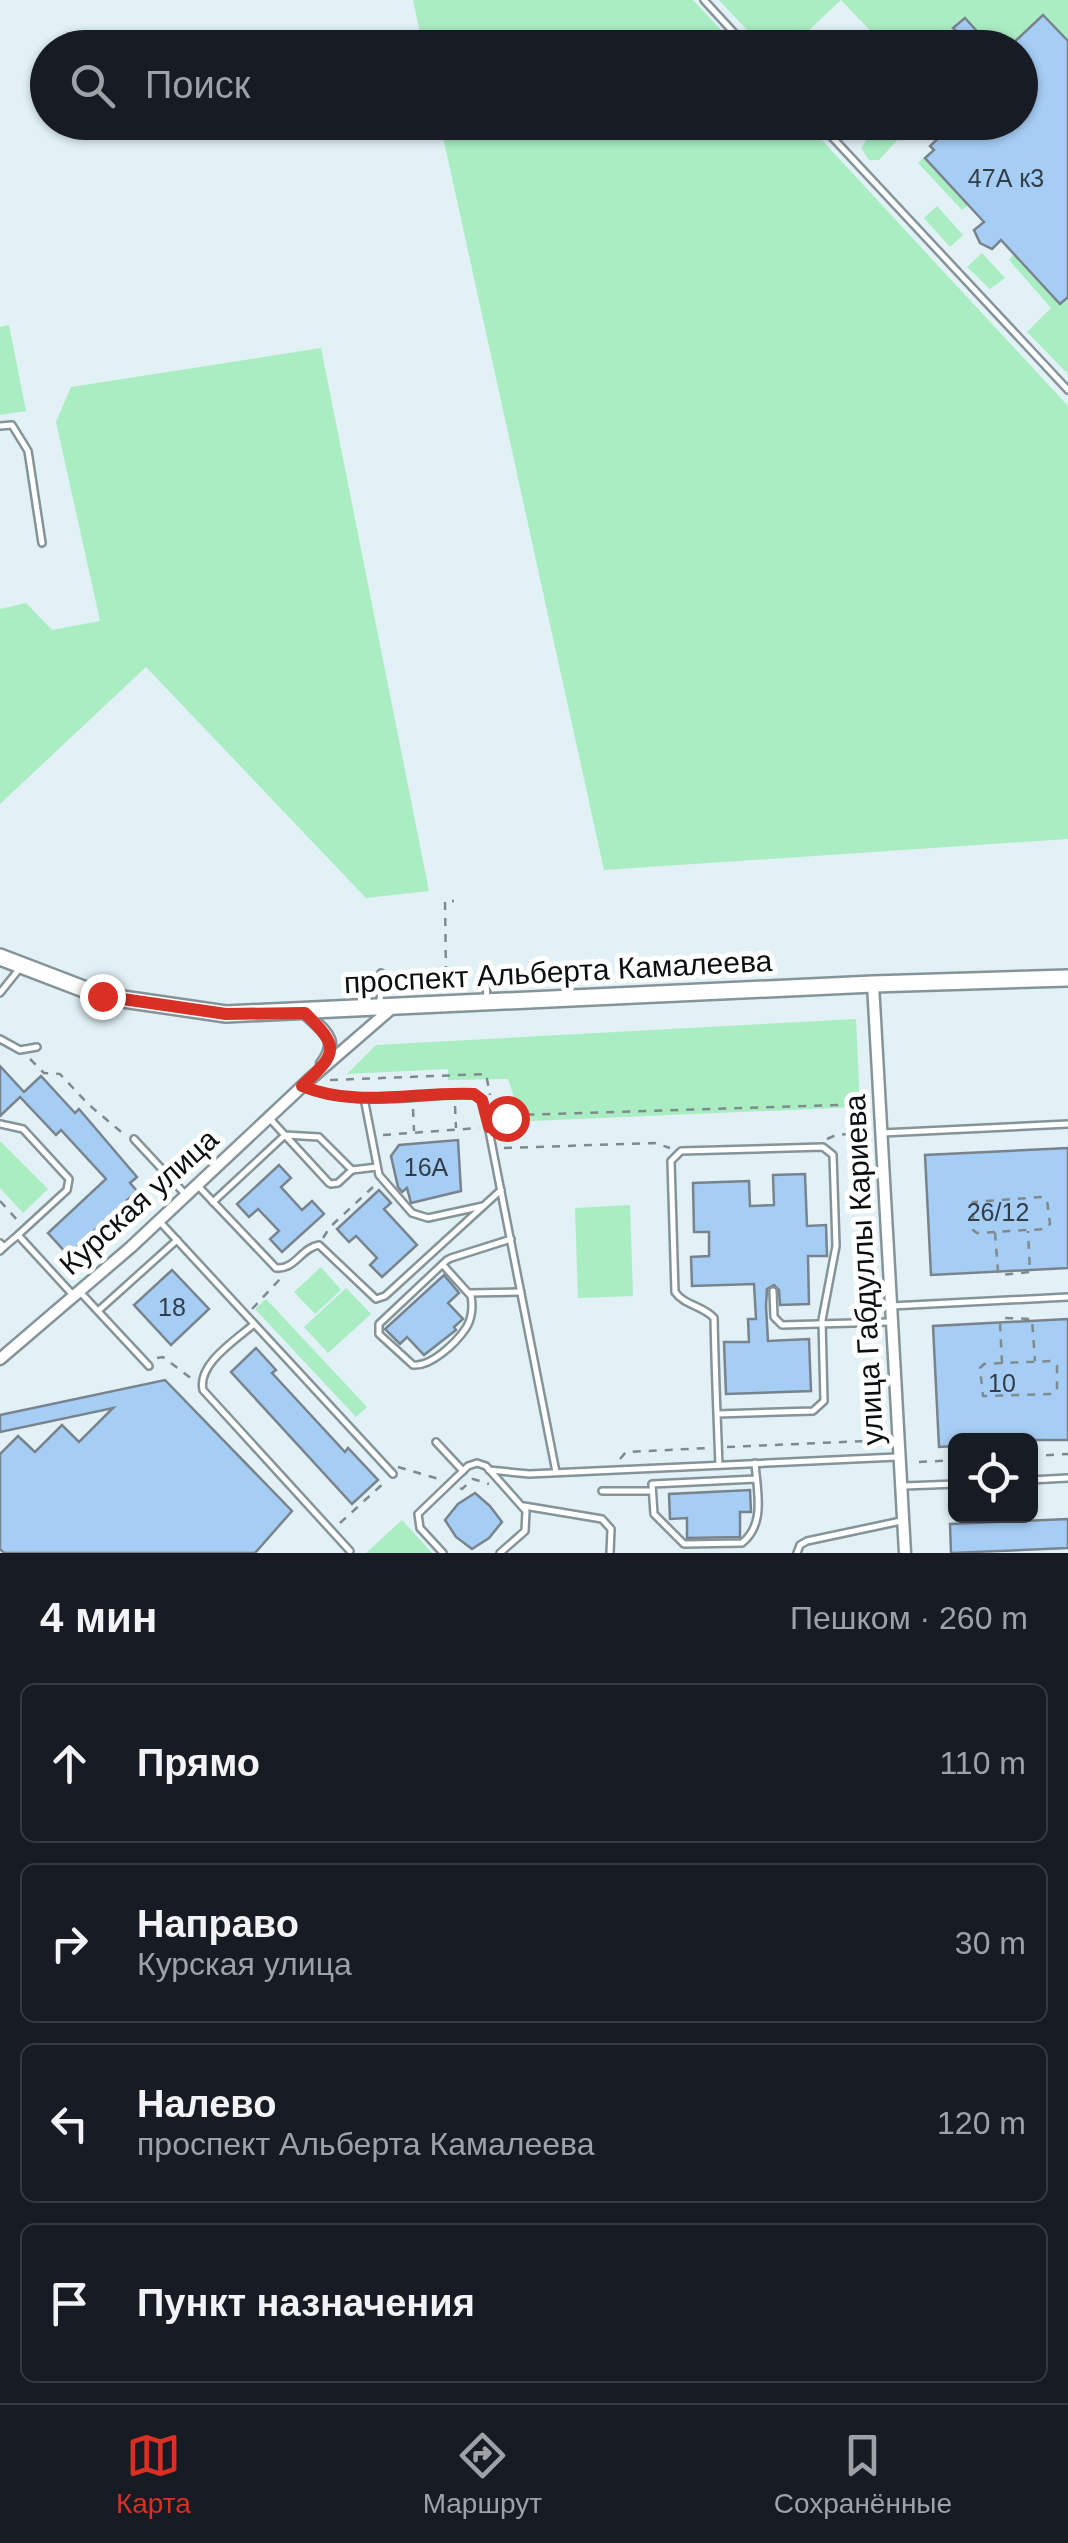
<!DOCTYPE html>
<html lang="ru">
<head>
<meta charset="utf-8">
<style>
	:root { --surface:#171b24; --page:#242831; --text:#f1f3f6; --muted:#9ea1a6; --line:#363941; --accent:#d93025 }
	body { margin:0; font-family:Arial,sans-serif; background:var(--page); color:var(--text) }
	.controls { position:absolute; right:30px; bottom:30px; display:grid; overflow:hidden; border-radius:15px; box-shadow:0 2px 8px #0004 }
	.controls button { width:90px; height:90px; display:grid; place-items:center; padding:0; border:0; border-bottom:2px solid var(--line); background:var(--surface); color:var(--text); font:50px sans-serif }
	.stop { position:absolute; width:30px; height:30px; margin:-22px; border:8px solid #d93025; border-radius:50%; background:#fff }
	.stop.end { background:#d93025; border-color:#fff; box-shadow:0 2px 10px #0008 }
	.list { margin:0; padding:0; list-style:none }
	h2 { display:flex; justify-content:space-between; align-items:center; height:130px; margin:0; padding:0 40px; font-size:42px }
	h2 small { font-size:32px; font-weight:400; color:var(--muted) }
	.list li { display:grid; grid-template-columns:65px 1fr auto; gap:30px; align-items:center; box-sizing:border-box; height:160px; margin:0 20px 20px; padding:0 20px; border:2px solid var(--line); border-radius:15px }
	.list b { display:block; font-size:38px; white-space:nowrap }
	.list p { margin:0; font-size:32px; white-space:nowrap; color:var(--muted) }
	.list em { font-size:32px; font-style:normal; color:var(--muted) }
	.icon { flex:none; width:55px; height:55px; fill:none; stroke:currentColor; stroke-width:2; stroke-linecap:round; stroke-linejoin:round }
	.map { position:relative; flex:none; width:1068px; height:1553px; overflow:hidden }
	.search { position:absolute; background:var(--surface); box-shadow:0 2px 8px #0004; left:30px; right:30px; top:30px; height:110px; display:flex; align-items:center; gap:25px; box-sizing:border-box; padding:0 35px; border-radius:55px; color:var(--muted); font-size:38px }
	.sheet { height:850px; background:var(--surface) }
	nav { display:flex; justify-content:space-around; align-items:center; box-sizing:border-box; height:140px; border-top:2px solid var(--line); background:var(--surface); font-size:28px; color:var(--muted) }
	nav a { display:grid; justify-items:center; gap:5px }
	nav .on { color:var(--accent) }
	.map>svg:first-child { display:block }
	.green { fill:#aaedc3 }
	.building { fill:#a6cdf4; stroke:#79838d; stroke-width:2.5 }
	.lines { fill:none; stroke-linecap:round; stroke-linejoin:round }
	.service-casing { stroke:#859498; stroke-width:10 }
	.minor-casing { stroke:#859498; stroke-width:15 }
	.secondary-casing { stroke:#859498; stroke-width:20 }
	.path { stroke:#7f8a8e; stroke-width:2.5; stroke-dasharray:8 8; stroke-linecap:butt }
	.service { stroke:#fff; stroke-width:5 }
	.minor { stroke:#fff; stroke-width:10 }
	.secondary { stroke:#fff; stroke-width:15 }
	.route { stroke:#d93025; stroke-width:12 }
	.labels { text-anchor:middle; stroke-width:10; stroke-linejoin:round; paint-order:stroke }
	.number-label { font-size:25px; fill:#313e4a }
	.street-label { font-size:30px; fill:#0a0f11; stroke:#fff }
</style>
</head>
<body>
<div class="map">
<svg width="1068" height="1553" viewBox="0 0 1068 1553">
	<rect width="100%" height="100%" fill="#e1f1f6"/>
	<!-- green -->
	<g class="green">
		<path d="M413,0H693L737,47H423Z"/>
		<path d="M719,0H1068V374L1027,332L1051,308L1009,260L1014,254L1062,303L970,204L962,210L918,163L960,125L958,123L1020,122V48L886,47L841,0L791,47H763Z"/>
		<path d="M440,123H806L1068,406V839L604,870Z"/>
		<path d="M879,123H911V125L879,160H869L861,148Z"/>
		<path d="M937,206L963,235L950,247L924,218Z"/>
		<path d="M982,253L1005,278L990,289L967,267Z"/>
		<path d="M9,325L26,411L0,415V327Z"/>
		<path d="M321,348L429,891L366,898L146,667L0,804V609L26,603L52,630L100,621L56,422L71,387Z"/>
		<path d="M856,1019L860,1107L506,1122L499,1105L514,1097L508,1079L448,1080V1069L347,1074L376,1045Z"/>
		<path d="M0,1141L48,1189L23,1213L0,1188Z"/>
		<path d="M630,1205L633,1296L578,1298L575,1208Z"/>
		<path d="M321,1267L341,1290L315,1314L294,1292Z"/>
		<path d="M346,1288L371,1314L328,1353L304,1327Z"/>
		<path d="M266,1299L367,1407L356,1417L255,1309Z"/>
		<path d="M402,1520L432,1553H366Z"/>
	</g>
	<!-- building -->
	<g class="building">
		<path d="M1043,15L1068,41V297L1060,304L1001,240L992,249L980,243L974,230L984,222L925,158L934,150L930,146L947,130L950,134L961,125L969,134L981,122H1020V86L1031,76L1020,65V48H1008Z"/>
		<path d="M965,18L984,39L974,48L953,28Z"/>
		<path d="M0,1066L24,1092L41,1076L75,1113L79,1109L137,1177L130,1183L137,1191L68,1255L48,1233L106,1179L61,1130L56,1135L20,1097L0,1116Z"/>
		<path d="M458,1140L461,1191L411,1203L407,1188L402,1192L398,1187L391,1156L399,1145Z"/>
		<path d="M1068,1148V1268L931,1275L925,1155Z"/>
		<path d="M279,1165L291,1178L281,1187L302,1210L312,1201L324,1214L282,1252L270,1239L279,1231L258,1209L249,1217L237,1204Z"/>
		<path d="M805,1174L807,1226L826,1225L827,1256H808L809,1304L780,1305L779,1290L774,1285L767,1289L766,1306L768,1341L809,1339L811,1391L726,1394L724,1342H749L748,1319H756L754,1284L692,1286L691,1257L709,1256V1232H694L693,1183L749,1181L750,1206L774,1205L773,1175Z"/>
		<path d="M379,1190L391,1203L384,1209L417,1245L382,1277L370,1265L377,1258L356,1236L349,1242L337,1229Z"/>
		<path d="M172,1270L209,1309L171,1345L134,1305Z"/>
		<path d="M444,1275L459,1293L448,1303L463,1319L454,1327L456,1330L424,1355L407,1337L400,1344L385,1329Z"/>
		<path d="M1068,1319V1440H956V1446L939,1447L933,1326Z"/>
		<path d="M256,1348L276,1370L272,1373L345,1452L348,1448L378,1480L352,1504L231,1372Z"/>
		<path d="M165,1380L292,1511L255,1553H4L0,1549V1454L18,1436L35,1452L62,1425L79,1442L113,1408L0,1432V1415Z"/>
		<path d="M750,1490L751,1512H740V1537L687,1538V1518L670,1519L669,1494Z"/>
		<path d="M475,1493L490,1506L502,1522L489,1538L472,1549L456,1537L445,1520L458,1504Z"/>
		<path d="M1068,1519V1548L951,1553L950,1524Z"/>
	</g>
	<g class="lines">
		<defs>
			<g id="service">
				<path d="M704,0L748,48"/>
				<path d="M818,122L1068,390"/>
				<path d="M0,426L12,425L28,451L42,543"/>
				<path d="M485,967L487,999"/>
				<path d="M0,993L20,968"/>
				<path d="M380,1005L381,973"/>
				<path d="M0,1039L20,1050L37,1047"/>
				<path d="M304,1087C354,1108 417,1096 470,1093L483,1100L556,1472"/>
				<path d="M364,1098L379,1175L412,1213L428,1218L483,1206"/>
				<path d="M0,1124L23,1129L69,1179L67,1190L18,1235L73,1295"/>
				<path d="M882,1133L1068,1124"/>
				<path d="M134,1139L186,1195"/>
				<path d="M352,1170L377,1167"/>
				<path d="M199,1187L276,1268C295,1270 301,1248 319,1245L376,1299L385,1296L501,1190"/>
				<path d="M213,1202L285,1135L319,1137L352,1170L338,1183L331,1184L329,1183L271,1120"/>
				<path d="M161,1223L393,1474"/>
				<path d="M0,1243L4,1247L0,1251"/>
				<path d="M4,1247L17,1236"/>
				<path d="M443,1265L471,1296C473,1306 472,1319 466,1328C456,1343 431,1367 413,1365L379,1334V1324L447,1260L451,1258L511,1239"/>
				<path d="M773,1291L774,1317L782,1325L889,1322"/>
				<path d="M81,1293L149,1366"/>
				<path d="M469,1293L521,1292"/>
				<path d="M891,1306L1068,1297"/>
				<path d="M98,1311L177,1240"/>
				<path d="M254,1324C236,1340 197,1364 203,1390L350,1551"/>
				<path d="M717,1414L813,1411L824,1401L822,1320L836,1246L833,1155L823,1147L681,1151L671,1161L675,1292C685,1306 702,1305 714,1318C715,1367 717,1416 719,1465"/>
				<path d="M436,1442L463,1471"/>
				<path d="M755,1463C757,1491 766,1524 742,1543L684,1544L654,1514L652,1484L756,1479"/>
				<path d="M489,1470L529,1474L897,1457"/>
				<path d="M1030,1480L1068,1478"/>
				<path d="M904,1486L956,1484"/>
				<path d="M602,1491H652"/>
				<path d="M524,1506L602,1519L611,1529L610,1553"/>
				<path d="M443,1553L420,1528L418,1514L468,1466L477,1463L486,1466L526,1511L525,1531L500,1553"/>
				<path d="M797,1553L800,1545L807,1541L901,1521"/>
			</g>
			<g id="minor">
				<path d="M873,984L905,1553"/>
				<path d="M305,1013C323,1031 341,1038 322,1064"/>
				<path d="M0,1359L131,1247L310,1079L392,1008"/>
			</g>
			<path id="secondary" d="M0,957L102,996L226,1014L873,984L1068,978"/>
		</defs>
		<!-- service casing -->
		<use href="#service" class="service-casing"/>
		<!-- minor casing -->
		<use href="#minor" class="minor-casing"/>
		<!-- secondary casing -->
		<use href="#secondary" class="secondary-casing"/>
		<!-- path -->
		<g class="path">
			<path d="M446,974L445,901H454"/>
			<path d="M30,1059L44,1073L60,1074L88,1104L126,1136"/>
			<path d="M330,1080L486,1074L490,1095"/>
			<path d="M455,1106L456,1128"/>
			<path d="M413,1109L414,1131"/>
			<path d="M496,1123L514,1115L840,1105L863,1099"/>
			<path d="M383,1135L479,1128"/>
			<path d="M827,1139L836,1135L865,1133"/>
			<path d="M504,1148L655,1143L670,1148"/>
			<path d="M0,1201L19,1222"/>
			<path d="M995,1232L977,1233L973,1230V1202L1042,1197L1047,1200L1050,1224L1045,1229L995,1232L998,1272L1001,1275L1030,1272L1028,1231"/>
			<path d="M323,1238L330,1227L373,1187"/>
			<path d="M252,1309L280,1279"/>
			<path d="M157,1358L163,1357L192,1379"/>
			<path d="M1002,1363L984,1364L980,1368L983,1396L1052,1394L1057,1390V1366L1052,1361L1002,1363L1000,1323L1004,1318L1032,1319L1035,1361"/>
			<path d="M727,1447L889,1440"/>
			<path d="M1030,1456L1068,1454"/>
			<path d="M620,1459L626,1452L709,1448"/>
			<path d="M919,1462L956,1460"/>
			<path d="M398,1467L439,1479"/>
			<path d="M460,1488L462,1489L473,1479L489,1484"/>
			<path d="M340,1523L386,1481"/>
		</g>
		<!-- service -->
		<use href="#service" class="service"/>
		<!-- minor -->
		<use href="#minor" class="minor"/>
		<!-- secondary -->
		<use href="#secondary" class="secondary"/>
	</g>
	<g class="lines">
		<!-- route -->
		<path class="route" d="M102,996L226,1014L305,1013C339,1047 339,1052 302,1086C357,1109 417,1091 474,1094L482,1100L489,1127L506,1118"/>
	</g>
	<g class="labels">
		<!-- number labels -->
		<g class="number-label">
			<text x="1006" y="187">47А к3</text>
			<text x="426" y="1176">16А</text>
			<text x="998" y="1221">26/12</text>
			<text x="172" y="1316">18</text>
			<text x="1002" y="1392">10</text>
		</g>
		<!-- street labels -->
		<g class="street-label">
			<text transform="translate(558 972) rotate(-3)" y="10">проспект Альберта Камалеева</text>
			<text transform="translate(139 1202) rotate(-42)" y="10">Курская улица</text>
			<text transform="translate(864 1270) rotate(-93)" y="10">улица Габдуллы Кариева</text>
		</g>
	</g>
</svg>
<div class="controls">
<button><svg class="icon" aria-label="locate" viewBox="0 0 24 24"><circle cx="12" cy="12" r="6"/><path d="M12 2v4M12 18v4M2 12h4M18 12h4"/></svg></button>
</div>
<div class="stop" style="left:506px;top:1118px"></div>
<div class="stop end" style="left:102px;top:996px"></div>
<div class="search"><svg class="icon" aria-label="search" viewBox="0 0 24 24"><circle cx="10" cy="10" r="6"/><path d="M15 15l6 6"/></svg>Поиск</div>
</div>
<section class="sheet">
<h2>4 мин<small>Пешком · 260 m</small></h2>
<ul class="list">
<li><svg class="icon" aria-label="ahead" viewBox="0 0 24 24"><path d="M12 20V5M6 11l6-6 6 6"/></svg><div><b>Прямо</b></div><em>110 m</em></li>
<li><svg class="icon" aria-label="right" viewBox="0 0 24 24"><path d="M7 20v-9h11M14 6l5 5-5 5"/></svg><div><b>Направо</b><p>Курская улица</p></div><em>30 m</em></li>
<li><svg class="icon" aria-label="left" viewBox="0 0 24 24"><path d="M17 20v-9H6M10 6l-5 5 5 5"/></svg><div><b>Налево</b><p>проспект Альберта Камалеева</p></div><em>120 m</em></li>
<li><svg class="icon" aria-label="arrive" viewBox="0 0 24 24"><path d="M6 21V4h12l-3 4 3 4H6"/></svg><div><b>Пункт назначения</b></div></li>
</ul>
</section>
<nav>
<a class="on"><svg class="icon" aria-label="map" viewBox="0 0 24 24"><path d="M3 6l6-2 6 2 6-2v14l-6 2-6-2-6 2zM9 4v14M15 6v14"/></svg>Карта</a>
<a><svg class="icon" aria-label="directions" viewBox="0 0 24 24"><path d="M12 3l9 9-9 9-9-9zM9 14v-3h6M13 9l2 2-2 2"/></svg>Маршрут</a>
<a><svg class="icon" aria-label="saved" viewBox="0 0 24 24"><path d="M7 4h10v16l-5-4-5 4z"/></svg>Сохранённые</a>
</nav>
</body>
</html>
